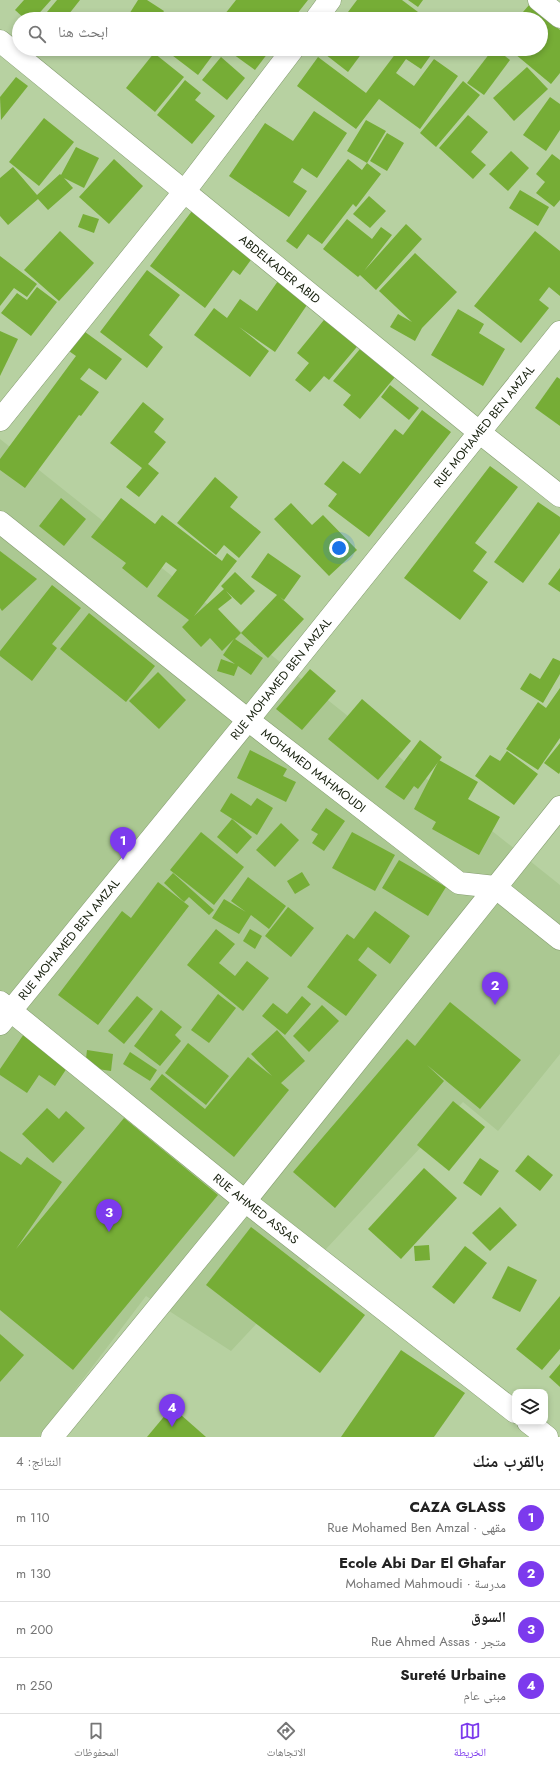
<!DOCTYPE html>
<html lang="ar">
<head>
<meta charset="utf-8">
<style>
	:root { --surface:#fff; --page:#f2f2f2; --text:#222; --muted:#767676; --line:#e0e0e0; --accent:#7c3aed }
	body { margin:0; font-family:Jost,"Noto Naskh Arabic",sans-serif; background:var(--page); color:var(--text); direction:rtl }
	.controls { position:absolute; right:12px; bottom:12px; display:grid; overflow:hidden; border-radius:8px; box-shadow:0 2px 6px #0003 }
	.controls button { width:36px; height:36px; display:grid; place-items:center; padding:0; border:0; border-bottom:1px solid var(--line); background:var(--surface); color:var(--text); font:20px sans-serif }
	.you { position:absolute; left:339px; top:548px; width:14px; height:14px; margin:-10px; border:3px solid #fff; border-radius:50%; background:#1a73e8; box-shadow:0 0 0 6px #1a73e833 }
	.badge { display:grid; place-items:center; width:26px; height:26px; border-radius:50%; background:var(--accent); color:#fff; font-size:13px; font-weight:700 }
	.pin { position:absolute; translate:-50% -33px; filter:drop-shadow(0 1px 2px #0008) }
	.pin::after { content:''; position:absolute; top:21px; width:14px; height:12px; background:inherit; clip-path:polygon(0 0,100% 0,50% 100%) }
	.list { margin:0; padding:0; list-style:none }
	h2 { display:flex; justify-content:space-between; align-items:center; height:52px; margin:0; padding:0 16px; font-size:17px }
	h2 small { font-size:13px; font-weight:400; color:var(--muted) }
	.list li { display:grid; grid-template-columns:26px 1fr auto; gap:12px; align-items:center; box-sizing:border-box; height:56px; padding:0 16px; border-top:1px solid var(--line) }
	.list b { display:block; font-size:15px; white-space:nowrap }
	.list p { margin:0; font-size:13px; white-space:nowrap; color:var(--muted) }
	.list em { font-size:13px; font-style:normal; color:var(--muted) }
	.icon { flex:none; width:22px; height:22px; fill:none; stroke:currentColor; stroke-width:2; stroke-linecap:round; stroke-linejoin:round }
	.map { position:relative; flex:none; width:560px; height:1437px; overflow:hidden; direction:ltr }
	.search { position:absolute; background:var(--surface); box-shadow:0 2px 6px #0003; left:12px; right:12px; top:12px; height:44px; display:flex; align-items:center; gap:10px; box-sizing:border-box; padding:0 14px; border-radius:22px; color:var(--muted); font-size:15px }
	.sheet { height:276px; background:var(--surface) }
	nav { display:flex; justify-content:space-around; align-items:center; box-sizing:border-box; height:56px; border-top:1px solid var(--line); background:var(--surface); font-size:11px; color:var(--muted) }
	nav a { display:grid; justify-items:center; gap:2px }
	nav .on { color:var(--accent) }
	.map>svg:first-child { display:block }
	.built { fill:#abc892 }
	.building { fill:#76ad36 }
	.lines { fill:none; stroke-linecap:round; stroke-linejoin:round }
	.minor-casing { stroke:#859d70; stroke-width:23 }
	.minor { stroke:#fff; stroke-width:22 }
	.labels { text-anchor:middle; stroke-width:3; stroke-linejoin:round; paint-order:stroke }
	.street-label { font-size:12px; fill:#17200e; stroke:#c4deae }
</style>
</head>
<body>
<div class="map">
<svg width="560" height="1437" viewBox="0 0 560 1437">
	<rect width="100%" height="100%" fill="#b7d1a1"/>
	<!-- built -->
	<path class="built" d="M0,439L560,885V1054L498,1131L463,1102L231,1351L146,1296L39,1437H0Z"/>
	<!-- building -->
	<g class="building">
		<path d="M24,0H51L34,19H25L15,10Z"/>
		<path d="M57,0H80L65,19H56L47,12Z"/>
		<path d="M138,0H147L164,11L159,19H126Z"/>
		<path d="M236,0H308L293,19H221Z"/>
		<path d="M357,0H402L422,15L419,19H358L348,12Z"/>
		<path d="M408,0H423L418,7Z"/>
		<path d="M529,5L560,30V73L551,84L509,49H541V19H517Z"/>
		<path d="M164,49H211L215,52L198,75Z"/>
		<path d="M226,49H271L255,70Z"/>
		<path d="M323,49H365L348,72L321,51Z"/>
		<path d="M399,49H424L431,55L421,69L406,59L396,73L414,86L434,59L458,76L420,129L379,99L356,129L297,86L318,57L366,93Z"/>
		<path d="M493,49H496L510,60L484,95L467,83Z"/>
		<path d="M154,53L184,77L155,112L126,88Z"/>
		<path d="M221,57L245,78L227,100L202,80Z"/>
		<path d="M527,67L548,89L514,121L493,98Z"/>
		<path d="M16,77L28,86L1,120L0,97Z"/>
		<path d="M185,80L201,93L195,100L215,116L192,144L157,115Z"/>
		<path d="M463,81L480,95L436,147L420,133Z"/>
		<path d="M550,97L560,104V130L546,151L523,135Z"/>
		<path d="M314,111L347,133L317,178L302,168L293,182L307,191L289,217L229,176L265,123L293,141Z"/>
		<path d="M468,115L488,132L471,152L486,165L473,179L439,148Z"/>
		<path d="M44,118L74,142L39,186L9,162Z"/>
		<path d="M366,120L386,131L367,163L381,174L356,207L353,204L322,244L308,234L297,249L286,241L348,159L362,170L367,163L347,151Z"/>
		<path d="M387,133L404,143L387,171L370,161Z"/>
		<path d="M76,147L99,158L84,188L64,178L73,188L48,210L38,199L8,225L0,216V178L13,167L37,195L60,174L61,175Z"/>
		<path d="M511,151L529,168L508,191L489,174Z"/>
		<path d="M552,154L560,160V200L554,207L536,193L545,182L536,174Z"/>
		<path d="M114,159L143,186L109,224L79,197Z"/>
		<path d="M520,190L549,207L538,226L509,208Z"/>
		<path d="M369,196L386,211L370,228L353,214Z"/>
		<path d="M192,211L253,257L240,275L233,270L205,308L150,266Z"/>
		<path d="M83,214L99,219L94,233L78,227Z"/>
		<path d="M347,219L372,239L381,227L392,235L364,271L406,224L422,239L376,290L360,275L358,277L323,249Z"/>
		<path d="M60,231L94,263L59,301L24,270Z"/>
		<path d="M535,231L560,251V296L549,287L539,300L549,308L521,343L474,306Z"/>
		<path d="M415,253L457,292L422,328L415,341L390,327L398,314L412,322L379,291Z"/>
		<path d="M0,256L37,284L27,297L14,288L0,306Z"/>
		<path d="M147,270L180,295L149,335L163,347L147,368L100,332Z"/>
		<path d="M278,281L309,302L275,352L239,327L269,351L250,377L194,335L214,308L227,318L240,299L257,311Z"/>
		<path d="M37,287L57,302L31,336L1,313L17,293L27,300Z"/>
		<path d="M458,309L484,324L479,333L505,349L483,386L431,355Z"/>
		<path d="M328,315L361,342L329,380L324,376L310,392L295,380L309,363L297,353Z"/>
		<path d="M81,329L122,359L106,380L89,368L80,379L99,392L81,416L79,415L25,488L0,470V459L76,356L66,349Z"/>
		<path d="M0,331L18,339L0,376Z"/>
		<path d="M365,343L400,371L360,419L343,405L351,395L333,381Z"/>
		<path d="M557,377L560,379V426L535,408Z"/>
		<path d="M390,385L419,408L409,420L381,397Z"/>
		<path d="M143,402L164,419L154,432L166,442L148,464L159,473L139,497L126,487L142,468L110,443Z"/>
		<path d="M422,410L451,432L369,537L328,506L337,494L324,484L343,461L360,474L395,429L403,435Z"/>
		<path d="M490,466L518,487L475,543L487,552L473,571L488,582L460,620L404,578Z"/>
		<path d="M215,477L238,497L230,507L261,532L239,558L224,545L216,555L177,523Z"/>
		<path d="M61,498L86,519L64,546L39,526Z"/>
		<path d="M121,498L155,524L162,515L222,561L227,553L237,561L194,616L224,589L221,586L235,572L255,591L241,605L226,591L232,598L218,609L241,633L235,639L263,658L251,675L238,666L234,676L217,671L221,659L235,664L223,655L234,639L222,651L210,638L201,647L182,627L189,620L157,596L177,570L166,562L147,588L122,568L126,563L91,537Z"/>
		<path d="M538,502L560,517V533L523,583L494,562Z"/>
		<path d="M291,503L312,525L323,515L357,550L329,576L274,519Z"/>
		<path d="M0,551L37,579L2,611L0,608Z"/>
		<path d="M268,553L301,576L284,600L280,597L304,619L268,658L241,633L277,595L251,577Z"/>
		<path d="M560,568V592L548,584Z"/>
		<path d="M52,585L81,608L52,644L57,648L32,681L0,656V651Z"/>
		<path d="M89,613L155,666L126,702L60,649Z"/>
		<path d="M553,658L560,661V674L543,703L520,689L530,673L540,679Z"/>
		<path d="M310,669L336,691L302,730L276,709Z"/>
		<path d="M158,672L186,700L159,729L129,701Z"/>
		<path d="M560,688V738L538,770L506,749L538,702L546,708Z"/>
		<path d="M362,699L411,741L378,780L328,739Z"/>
		<path d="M420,740L442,757L418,789L414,786L404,800L385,787Z"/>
		<path d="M560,743V772L559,774L544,763Z"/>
		<path d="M250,750L287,769L283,776L296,782L286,802L237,778Z"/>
		<path d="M507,751L538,774L514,805L475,776L490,755L500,761Z"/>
		<path d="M439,760L478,782L468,799L500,817L479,855L432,829L436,822L414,809Z"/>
		<path d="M231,793L251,806L257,798L273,808L257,835L220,811Z"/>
		<path d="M326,808L345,821L324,851L312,843L318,834L311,830Z"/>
		<path d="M232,819L252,837L237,854L217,837Z"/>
		<path d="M281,823L299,840L275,867L256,850Z"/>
		<path d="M201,832L244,867L214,905L170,870Z"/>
		<path d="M352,832L395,855L375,891L332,868Z"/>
		<path d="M399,860L446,887L428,916L382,888Z"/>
		<path d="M302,872L310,885L295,894L287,881Z"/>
		<path d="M173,873L214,910L209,915L189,897L184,902L164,883Z"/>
		<path d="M248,877L286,906L269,929L251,915L239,934L212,918L224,899L246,912L231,901Z"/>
		<path d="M158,882L189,906L98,1025L58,995L122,911L131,918Z"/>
		<path d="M288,907L314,928L291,957L265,936Z"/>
		<path d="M375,911L410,936L390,964L368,947L358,960L377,975L346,1016L307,987L347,934L354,939Z"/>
		<path d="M216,929L235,944L219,963L235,976L247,961L269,978L243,1011L187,965Z"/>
		<path d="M250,929L262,936L255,949L243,941Z"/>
		<path d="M218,994L236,1008L209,1043L191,1030Z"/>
		<path d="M137,996L153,1009L124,1044L108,1031Z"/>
		<path d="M302,996L311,1004L285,1035L262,1016L273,1003L287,1014Z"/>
		<path d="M450,1002L521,1060L480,1109L427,1065L444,1081L335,1208L293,1172L407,1039L415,1046Z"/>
		<path d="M322,1005L339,1021L309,1052L293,1036Z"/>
		<path d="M161,1010L182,1027L175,1035L181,1041L160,1066L134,1046Z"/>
		<path d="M277,1030L305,1061L281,1083L289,1090L234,1157L150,1089L162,1074L205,1109L248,1057L272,1076L251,1054Z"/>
		<path d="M26,1031L71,1062L55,1086L39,1075L27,1093L0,1075V1069Z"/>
		<path d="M188,1043L229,1076L206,1105L165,1073Z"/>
		<path d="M87,1050L113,1054L111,1071L85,1067Z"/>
		<path d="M130,1052L157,1070L150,1081L123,1064Z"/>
		<path d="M453,1101L485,1127L449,1171L417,1145Z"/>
		<path d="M47,1108L59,1119L66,1111L85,1128L53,1163L22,1134Z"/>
		<path d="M124,1118L218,1195L73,1370L0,1310V1151L21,1165L27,1157L62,1182L16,1249Z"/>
		<path d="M528,1155L553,1175L540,1191L515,1171Z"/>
		<path d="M480,1158L499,1171L481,1196L463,1183Z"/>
		<path d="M424,1168L457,1198L401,1259L368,1229Z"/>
		<path d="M500,1207L517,1225L490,1251L472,1233Z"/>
		<path d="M251,1227L365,1315L320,1373L206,1285Z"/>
		<path d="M429,1245L430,1260L415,1261L414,1246Z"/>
		<path d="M465,1246L487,1263L454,1304L432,1287Z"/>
		<path d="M508,1266L537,1280L520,1312L492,1298Z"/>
		<path d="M560,1296V1349L542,1370L516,1349Z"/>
		<path d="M0,1334L24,1355L0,1382Z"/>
		<path d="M401,1350L465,1393L434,1437H341Z"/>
		<path d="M560,1364V1387L549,1377Z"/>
		<path d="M172,1407L206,1437H147Z"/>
	</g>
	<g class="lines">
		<defs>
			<g id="minor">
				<path d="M539,0L560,17"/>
				<path d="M316,19L330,0"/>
				<path id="s1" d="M0,41L479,432L560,496"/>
				<path d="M0,420L184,192L293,49"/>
				<path id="s2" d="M0,522L248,720L459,883L495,887L560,939"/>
				<path id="s3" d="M0,1002L245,1201L515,1412"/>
				<path id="s4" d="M0,1024L248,720L560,332"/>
				<path d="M528,1422L547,1437"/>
				<path d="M52,1437L245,1201L560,807"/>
			</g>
		</defs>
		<!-- minor casing -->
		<use href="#minor" class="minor-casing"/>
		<!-- minor -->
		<use href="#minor" class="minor"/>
	</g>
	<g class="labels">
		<!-- street labels -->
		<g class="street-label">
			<text dy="4" stroke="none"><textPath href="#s1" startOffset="361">ABDELKADER ABID</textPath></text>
			<text dy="4" stroke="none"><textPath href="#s4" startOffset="769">RUE MOHAMED BEN AMZAL</textPath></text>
			<text dy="4" stroke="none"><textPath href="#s4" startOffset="445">RUE MOHAMED BEN AMZAL</textPath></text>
			<text dy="4" stroke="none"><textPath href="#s2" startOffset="400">MOHAMED MAHMOUDI</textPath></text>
			<text dy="4" stroke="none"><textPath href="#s4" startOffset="109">RUE MOHAMED BEN AMZAL</textPath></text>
			<text dy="4" stroke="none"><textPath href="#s3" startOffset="329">RUE AHMED ASSAS</textPath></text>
		</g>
	</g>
</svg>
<div class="controls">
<button><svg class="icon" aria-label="layers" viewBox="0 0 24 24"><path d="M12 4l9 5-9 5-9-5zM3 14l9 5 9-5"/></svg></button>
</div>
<div class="you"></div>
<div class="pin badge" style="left:123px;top:860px">1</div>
<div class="pin badge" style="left:495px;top:1005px">2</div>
<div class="pin badge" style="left:109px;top:1232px">3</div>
<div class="pin badge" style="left:172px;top:1427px">4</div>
<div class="search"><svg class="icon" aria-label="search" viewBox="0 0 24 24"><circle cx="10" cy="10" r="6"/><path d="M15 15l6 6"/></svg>ابحث هنا</div>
</div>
<section class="sheet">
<h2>بالقرب منك<small>النتائج: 4</small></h2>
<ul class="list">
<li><span class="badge">1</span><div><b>CAZA GLASS</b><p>مقهى · Rue Mohamed Ben Amzal</p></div><em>110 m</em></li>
<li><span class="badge">2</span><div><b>Ecole Abi Dar El Ghafar</b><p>مدرسة · Mohamed Mahmoudi</p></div><em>130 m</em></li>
<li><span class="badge">3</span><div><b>السوق</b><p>متجر · Rue Ahmed Assas</p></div><em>200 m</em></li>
<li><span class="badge">4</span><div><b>Sureté Urbaine</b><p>مبنى عام</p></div><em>250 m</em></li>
</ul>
</section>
<nav>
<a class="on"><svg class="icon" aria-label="map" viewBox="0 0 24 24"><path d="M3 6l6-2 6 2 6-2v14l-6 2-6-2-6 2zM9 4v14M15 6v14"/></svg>الخريطة</a>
<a><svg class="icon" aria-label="directions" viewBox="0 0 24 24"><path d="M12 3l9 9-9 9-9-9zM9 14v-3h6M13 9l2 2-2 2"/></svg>الاتجاهات</a>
<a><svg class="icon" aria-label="saved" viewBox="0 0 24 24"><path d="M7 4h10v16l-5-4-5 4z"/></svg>المحفوظات</a>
</nav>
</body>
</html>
